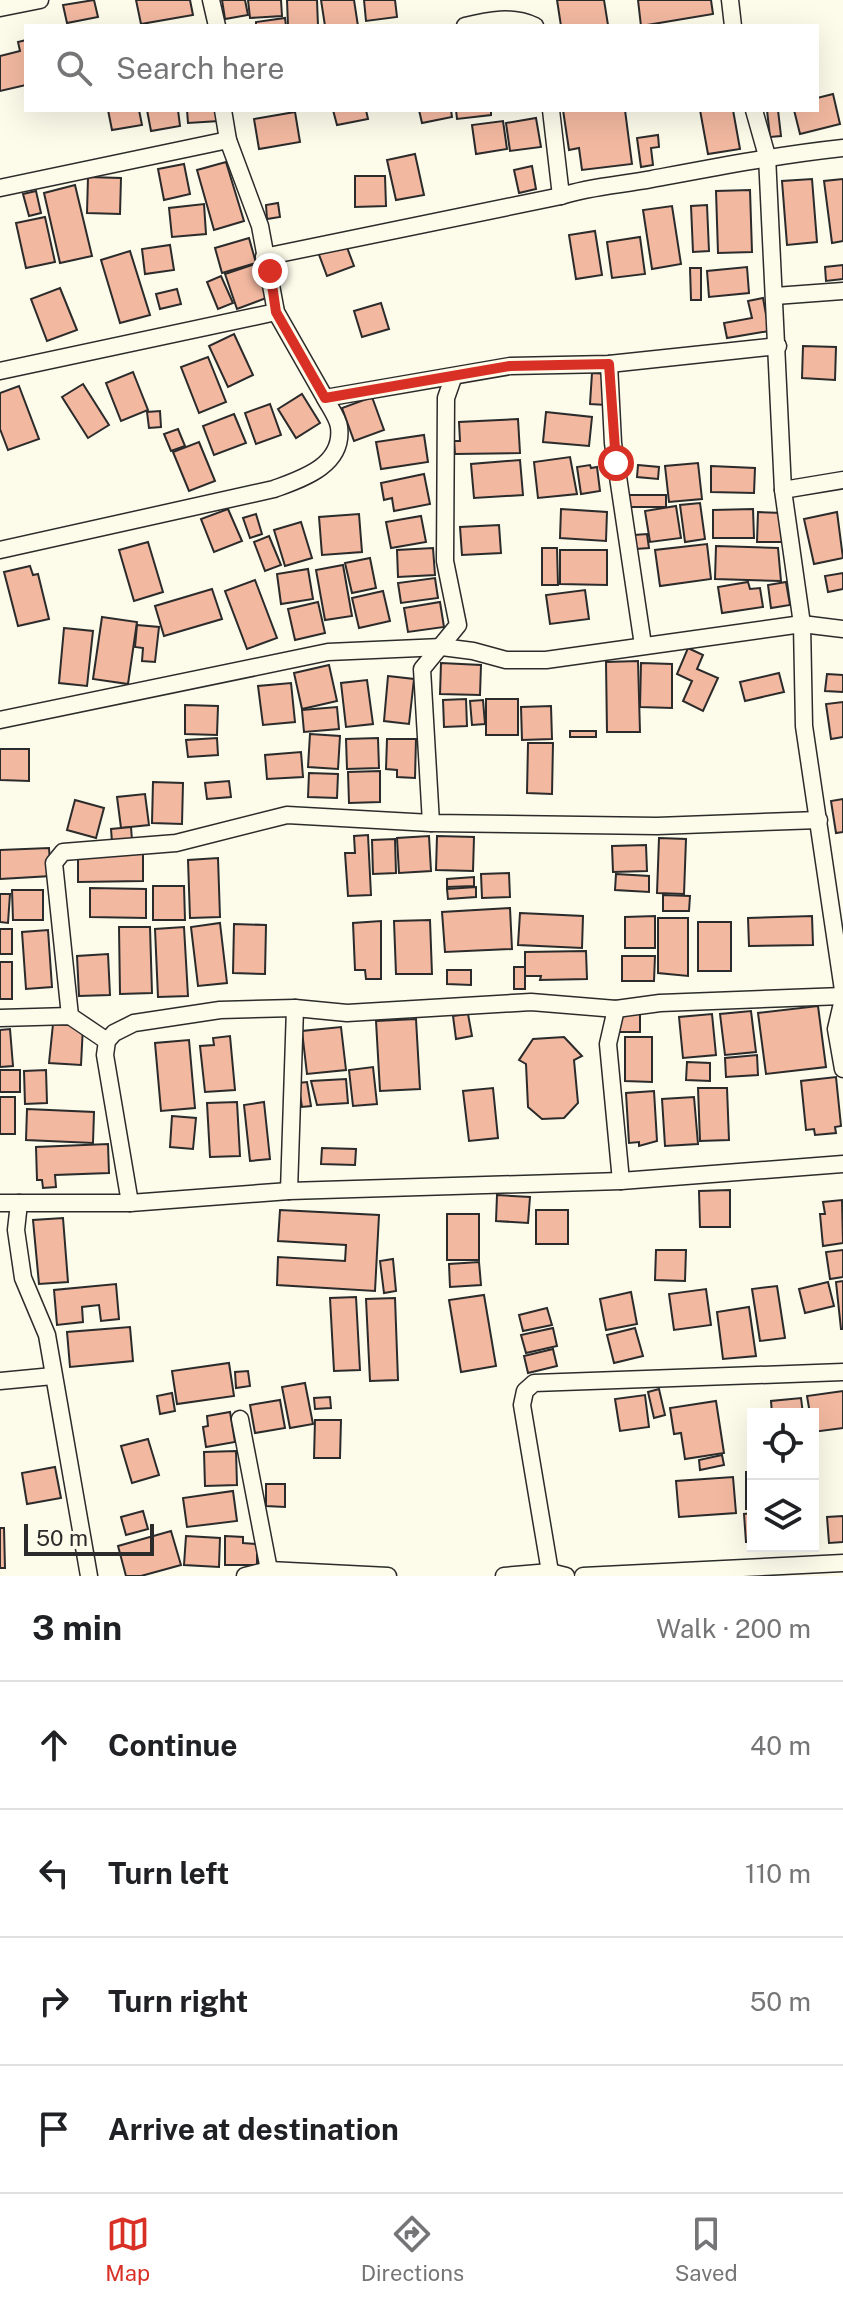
<!DOCTYPE html>
<html lang="en">
<head>
<meta charset="utf-8">
<style>
	:root { --surface:#fff; --page:#f6f6f6; --text:#202124; --muted:#757577; --line:#e0e0e0; --accent:#d93025 }
	body { margin:0; font-family:"Public Sans",sans-serif; background:var(--page); color:var(--text) }
	.controls { position:absolute; right:24px; bottom:24px; display:grid; overflow:hidden; border-radius:0px; box-shadow:0 8px 32px #0002 }
	.controls button { width:72px; height:72px; display:grid; place-items:center; padding:0; border:0; border-bottom:2px solid var(--line); background:var(--surface); color:var(--text); font:40px sans-serif }
	.scale { position:absolute; left:24px; bottom:20px; width:130px; box-sizing:border-box; padding-left:8px; border:4px solid #2b2b2b; border-top:0; font-size:22px; line-height:28px; white-space:nowrap; color:#2b2b2b; -webkit-text-stroke:6px #fdfbea; paint-order:stroke }
	.stop { position:absolute; width:24px; height:24px; margin:-18px; border:6px solid #d93025; border-radius:50%; background:#fff }
	.stop.end { background:#d93025; border-color:#fff; box-shadow:0 2px 8px #0008 }
	.list { margin:0; padding:0; list-style:none }
	h2 { display:flex; justify-content:space-between; align-items:center; height:104px; margin:0; padding:0 32px; font-size:34px }
	h2 small { font-size:26px; font-weight:400; color:var(--muted) }
	.list li { display:grid; grid-template-columns:52px 1fr auto; gap:24px; align-items:center; box-sizing:border-box; height:128px; padding:0 32px; border-top:2px solid var(--line) }
	.list b { display:block; font-size:30px; white-space:nowrap }
	.list em { font-size:26px; font-style:normal; color:var(--muted) }
	.icon { flex:none; width:44px; height:44px; fill:none; stroke:currentColor; stroke-width:2; stroke-linecap:round; stroke-linejoin:round }
	.map { position:relative; flex:none; width:843px; height:1576px; overflow:hidden }
	.search { position:absolute; background:var(--surface); box-shadow:0 8px 32px #0002; left:24px; right:24px; top:24px; height:88px; display:flex; align-items:center; gap:20px; box-sizing:border-box; padding:0 28px; border-radius:0px; color:var(--muted); font-size:30px }
	.sheet { height:616px; background:var(--surface) }
	nav { display:flex; justify-content:space-around; align-items:center; box-sizing:border-box; height:112px; border-top:2px solid var(--line); background:var(--surface); font-size:22px; color:var(--muted) }
	nav a { display:grid; justify-items:center; gap:4px }
	nav .on { color:var(--accent) }
	.map>svg:first-child { display:block }
	.building { fill:#f2b8a0; stroke:#2b2b2b; stroke-width:2 }
	.lines { fill:none; stroke-linecap:round; stroke-linejoin:round }
	.minor-casing { stroke:#2b2b2b; stroke-width:19 }
	.minor { stroke:#fdfbea; stroke-width:16 }
	.route { stroke:#d93025; stroke-width:10 }
</style>
</head>
<body>
<div class="map">
<svg width="843" height="1576" viewBox="0 0 843 1576">
	<rect width="100%" height="100%" fill="#fdfbea"/>
	<!-- building -->
	<g class="building">
		<path d="M94,0L98,17L67,23L63,5Z"/>
		<path d="M136,0H190L193,15L141,24Z"/>
		<path d="M222,0H245L248,15L225,19Z"/>
		<path d="M248,0H281L282,16L250,18Z"/>
		<path d="M287,0H317L318,26H288Z"/>
		<path d="M321,0H354L358,26H325Z"/>
		<path d="M364,0H395L397,17L366,21Z"/>
		<path d="M557,0H604L608,25L561,26Z"/>
		<path d="M638,0H711L713,14L641,26Z"/>
		<path d="M285,18L286,26H256V22Z"/>
		<path d="M26,40V85L0,91V56L20,51L18,42Z"/>
		<path d="M833,94L840,124L800,134L794,110H817V98Z"/>
		<path d="M108,110H139L142,125L112,130Z"/>
		<path d="M147,110H178L180,126L151,131Z"/>
		<path d="M187,110H219V121L188,123Z"/>
		<path d="M333,110H366L368,119L337,125Z"/>
		<path d="M419,110H451L452,117L422,123Z"/>
		<path d="M456,110H491V115L457,119Z"/>
		<path d="M563,110H625L632,164L582,170L579,148L569,150Z"/>
		<path d="M700,110H733L740,149L708,154Z"/>
		<path d="M767,110H778L781,136L770,137Z"/>
		<path d="M295,112L300,142L259,149L254,119Z"/>
		<path d="M536,118L541,147L510,151L506,123Z"/>
		<path d="M503,121L507,149L476,154L472,125Z"/>
		<path d="M658,135L659,147L651,148L653,165L641,167L637,138Z"/>
		<path d="M415,154L424,195L396,200L387,160Z"/>
		<path d="M226,162L244,221L214,230L197,170Z"/>
		<path d="M184,164L190,194L164,200L158,169Z"/>
		<path d="M532,166L536,189L519,193L514,170Z"/>
		<path d="M355,176H385L386,206L355,207Z"/>
		<path d="M88,177L121,178L120,214L87,213Z"/>
		<path d="M812,179L817,242L787,245L782,181Z"/>
		<path d="M843,179V241L832,243L824,181Z"/>
		<path d="M75,185L92,256L60,263L44,193Z"/>
		<path d="M750,190L752,252L718,253L716,191Z"/>
		<path d="M36,191L41,213L29,216L23,194Z"/>
		<path d="M278,203L280,217L267,219L266,205Z"/>
		<path d="M204,204L206,234L172,237L169,208Z"/>
		<path d="M707,205L709,251L693,252L691,206Z"/>
		<path d="M672,206L681,264L652,269L643,210Z"/>
		<path d="M45,217L55,262L26,268L16,223Z"/>
		<path d="M595,231L602,275L576,279L569,235Z"/>
		<path d="M640,237L645,274L612,278L607,242Z"/>
		<path d="M249,238L256,263L222,273L215,248Z"/>
		<path d="M345,242L354,266L327,276L318,252Z"/>
		<path d="M170,245L174,270L145,274L142,249Z"/>
		<path d="M130,251L150,315L120,323L101,260Z"/>
		<path d="M258,263L269,297L237,309L225,274Z"/>
		<path d="M843,265V279L826,281L825,267Z"/>
		<path d="M747,267L749,293L709,297L707,271Z"/>
		<path d="M690,268H701V300H691Z"/>
		<path d="M221,276L233,303L218,309L207,282Z"/>
		<path d="M60,288L77,330L47,341L31,299Z"/>
		<path d="M177,289L181,304L160,309L156,294Z"/>
		<path d="M763,298L769,331L727,338L724,323L752,318L748,301Z"/>
		<path d="M381,303L389,329L362,337L354,311Z"/>
		<path d="M234,334L253,375L228,387L209,346Z"/>
		<path d="M803,346L836,347L835,380L802,378Z"/>
		<path d="M208,357L226,402L199,413L181,367Z"/>
		<path d="M133,372L148,410L121,421L106,383Z"/>
		<path d="M592,373L608,374L606,405L590,404Z"/>
		<path d="M83,384L109,425L88,438L62,397Z"/>
		<path d="M19,386L39,439L8,450L0,429V393Z"/>
		<path d="M302,394L320,423L296,438L278,409Z"/>
		<path d="M372,397L384,430L354,441L342,408Z"/>
		<path d="M270,404L281,435L256,444L245,413Z"/>
		<path d="M160,411L161,427L149,428L147,412Z"/>
		<path d="M546,412L592,417L589,446L543,442Z"/>
		<path d="M234,414L246,443L214,455L203,426Z"/>
		<path d="M518,419L520,453L455,454L454,441H460L459,422Z"/>
		<path d="M178,429L185,446L171,451L164,434Z"/>
		<path d="M424,435L428,462L381,469L376,442Z"/>
		<path d="M199,442L215,481L189,491L173,452Z"/>
		<path d="M570,457L577,494L538,498L534,462Z"/>
		<path d="M520,460L523,495L474,498L471,464Z"/>
		<path d="M698,463L702,499L669,502L665,466Z"/>
		<path d="M590,465L591,468L597,467L600,491L581,494L577,467Z"/>
		<path d="M638,465L659,467L658,479L637,477Z"/>
		<path d="M711,466L755,468L754,493L711,492Z"/>
		<path d="M424,474L430,504L394,511L392,498L384,500L381,483Z"/>
		<rect x="628" y="495" width="38" height="12"/>
		<path d="M700,503L705,539L685,542L680,505Z"/>
		<path d="M676,506L681,538L650,542L645,511Z"/>
		<path d="M228,509L242,541L214,552L201,519Z"/>
		<path d="M561,509L607,512L606,541L560,538Z"/>
		<path d="M753,509L754,538H713V510Z"/>
		<path d="M758,512L782,513V542H757Z"/>
		<path d="M837,512L843,558L814,564L804,519Z"/>
		<path d="M256,514L262,534L250,538L243,518Z"/>
		<path d="M359,514L362,552L322,555L319,517Z"/>
		<path d="M421,516L426,542L391,548L386,522Z"/>
		<path d="M301,522L312,558L285,566L274,530Z"/>
		<path d="M499,525L501,553L462,555L460,527Z"/>
		<path d="M647,534L649,548L636,549L634,535Z"/>
		<path d="M269,536L281,565L265,571L254,542Z"/>
		<path d="M148,542L163,592L134,601L119,550Z"/>
		<path d="M707,544L711,579L660,586L655,550Z"/>
		<path d="M716,546L778,548L781,581L715,579Z"/>
		<path d="M433,548L435,575L398,577L397,550Z"/>
		<path d="M542,548H557L558,585H542Z"/>
		<path d="M560,550H607V585L560,584Z"/>
		<path d="M370,558L376,588L352,593L345,563Z"/>
		<path d="M343,565L352,616L325,620L316,570Z"/>
		<path d="M30,566L33,575L38,574L49,619L18,626L4,572Z"/>
		<path d="M308,569L313,599L281,604L277,574Z"/>
		<path d="M843,573V589L828,592L825,576Z"/>
		<path d="M435,578L438,598L401,603L398,583Z"/>
		<path d="M255,580L277,638L247,649L225,591Z"/>
		<path d="M748,582L750,589L760,588L763,607L722,613L718,587Z"/>
		<path d="M786,582L790,605L771,608L768,585Z"/>
		<path d="M212,589L222,619L164,636L155,606Z"/>
		<path d="M585,590L589,619L550,624L546,595Z"/>
		<path d="M383,591L390,621L359,628L352,598Z"/>
		<path d="M318,602L325,633L295,640L288,609Z"/>
		<path d="M440,602L444,627L408,632L404,608Z"/>
		<path d="M102,617L137,622L128,684L93,679Z"/>
		<path d="M137,625L159,627L155,662L142,661L143,648L135,647Z"/>
		<path d="M64,628L93,631L87,686L59,683Z"/>
		<path d="M688,648L703,655L697,669L718,678L703,711L683,701L692,681L677,674Z"/>
		<path d="M638,661L640,732H607L606,662Z"/>
		<path d="M441,663L481,665L480,695L440,694Z"/>
		<path d="M641,663L672,664V708L640,707Z"/>
		<path d="M329,665L337,701L302,709L294,673Z"/>
		<path d="M779,673L784,692L745,701L740,682Z"/>
		<path d="M827,674L843,675V692L825,691Z"/>
		<path d="M388,676L414,679L409,724L384,721Z"/>
		<path d="M367,680L373,724L346,727L341,683Z"/>
		<path d="M291,683L295,722L263,725L258,686Z"/>
		<path d="M466,699L467,726L444,727L443,700Z"/>
		<rect x="486" y="699" width="32" height="36"/>
		<path d="M483,700L485,724L472,725L470,701Z"/>
		<path d="M843,702V737L831,739L826,704Z"/>
		<path d="M185,705L218,706L217,735L185,734Z"/>
		<path d="M551,706L552,739L522,740L521,707Z"/>
		<path d="M337,707L339,729L304,732L302,710Z"/>
		<rect x="570" y="731" width="26" height="6"/>
		<path d="M310,734L340,736L338,769L308,767Z"/>
		<path d="M217,738L218,755L188,757L186,740Z"/>
		<path d="M378,738L379,768L347,769L346,739Z"/>
		<path d="M387,739H416L415,778L397,777V770L386,769Z"/>
		<path d="M528,743H553L552,794L527,793Z"/>
		<path d="M0,749H29V781L0,780Z"/>
		<path d="M301,752L303,777L267,779L265,755Z"/>
		<path d="M380,771V802L349,803L348,772Z"/>
		<path d="M309,773L338,774L337,798L308,797Z"/>
		<path d="M229,781L231,797L207,799L205,783Z"/>
		<path d="M153,782L183,783L182,824L152,823Z"/>
		<path d="M145,794L149,825L121,828L117,797Z"/>
		<path d="M843,799V832L836,833L831,801Z"/>
		<path d="M75,800L104,808L96,838L67,830Z"/>
		<path d="M131,827L132,840L112,842L111,829Z"/>
		<path d="M368,835L371,895L348,896L345,853H355L354,836Z"/>
		<path d="M429,836L431,871L399,873L397,838Z"/>
		<path d="M437,836L474,837L473,871L436,870Z"/>
		<path d="M659,838L686,839L684,894L657,893Z"/>
		<path d="M395,839L396,873L373,874L372,840Z"/>
		<path d="M646,845L647,871L613,872L612,846Z"/>
		<path d="M49,848L51,876L0,879V850Z"/>
		<path d="M78,853H143V881L78,882Z"/>
		<path d="M218,858L220,917L190,918L188,860Z"/>
		<path d="M509,873L510,897L482,898L481,874Z"/>
		<path d="M616,874L649,876V892L615,890Z"/>
		<path d="M474,877V886L447,887V879Z"/>
		<path d="M153,886H184L185,920H153Z"/>
		<path d="M476,887V897L448,899L447,889Z"/>
		<path d="M90,888L146,889V918L90,917Z"/>
		<path d="M12,890H43V920H13Z"/>
		<path d="M0,894H10L8,923L0,922Z"/>
		<path d="M663,895L690,896L689,911H663Z"/>
		<path d="M510,908L512,949L445,952L442,912Z"/>
		<path d="M520,913L583,916L582,948L518,945Z"/>
		<path d="M655,916V948H625V917Z"/>
		<path d="M812,916L813,945L749,946L748,918Z"/>
		<path d="M658,918H688V976L658,973Z"/>
		<path d="M430,920L432,974H396L394,921Z"/>
		<path d="M381,921V979H366L365,970H355L353,923Z"/>
		<rect x="698" y="922" width="33" height="49"/>
		<path d="M220,923L227,983L198,986L191,927Z"/>
		<path d="M234,924L266,925L265,974L233,973Z"/>
		<path d="M119,927H150L152,993L120,994Z"/>
		<path d="M184,927L188,996L158,997L155,929Z"/>
		<rect x="0" y="929" width="12" height="25"/>
		<path d="M48,930L52,987L26,989L22,932Z"/>
		<path d="M586,951L587,979L540,980L541,976H525V952Z"/>
		<path d="M108,954L110,995L79,996L77,956Z"/>
		<path d="M622,956H655L654,981H622Z"/>
		<rect x="0" y="962" width="12" height="37"/>
		<rect x="514" y="967" width="11" height="22"/>
		<path d="M447,970H471V985L447,984Z"/>
		<path d="M818,1006L826,1067L766,1074L758,1013Z"/>
		<path d="M618,1011H640V1032H619Z"/>
		<path d="M751,1011L756,1052L725,1055L720,1014Z"/>
		<path d="M468,1014L472,1036L456,1039L453,1016Z"/>
		<path d="M712,1014L716,1055L683,1058L679,1017Z"/>
		<path d="M416,1019L420,1089L380,1091L376,1021Z"/>
		<path d="M53,1024L83,1026L81,1065L49,1063Z"/>
		<path d="M341,1027L346,1070L307,1074L302,1031Z"/>
		<path d="M10,1029L13,1066L0,1067V1030Z"/>
		<path d="M230,1036L235,1090L205,1092L200,1046L214,1045L213,1038Z"/>
		<path d="M564,1037L582,1056L574,1060L578,1103L564,1118L542,1119L528,1107L526,1064L519,1060L533,1039Z"/>
		<path d="M625,1037H652V1082L625,1081Z"/>
		<path d="M189,1040L195,1108L161,1111L155,1043Z"/>
		<path d="M757,1055L758,1075L726,1077L725,1058Z"/>
		<path d="M687,1062L710,1063V1081L686,1080Z"/>
		<path d="M373,1067L377,1104L353,1106L349,1070Z"/>
		<rect x="0" y="1070" width="20" height="22"/>
		<path d="M46,1070L47,1103L25,1104L24,1071Z"/>
		<path d="M836,1077L841,1126L835,1127L836,1133L815,1135L814,1129L806,1130L801,1081Z"/>
		<path d="M346,1079L348,1103L317,1105L311,1081Z"/>
		<path d="M307,1082L311,1106L302,1107L298,1083Z"/>
		<path d="M493,1088L498,1138L469,1141L463,1091Z"/>
		<path d="M698,1088H727L729,1140L700,1141Z"/>
		<path d="M654,1091L657,1141L639,1146V1142L629,1143L626,1093Z"/>
		<rect x="0" y="1097" width="15" height="37"/>
		<path d="M694,1097L698,1144L665,1146L662,1099Z"/>
		<path d="M237,1102L240,1156L210,1157L207,1103Z"/>
		<path d="M264,1102L270,1159L250,1161L244,1105Z"/>
		<path d="M27,1109L94,1112L93,1143L26,1140Z"/>
		<path d="M172,1116L196,1118L193,1149L170,1147Z"/>
		<path d="M108,1144L109,1173L55,1175L56,1187L43,1188L42,1180H37L36,1147Z"/>
		<path d="M322,1148L356,1149L355,1165L321,1164Z"/>
		<path d="M730,1190V1227H700L699,1191Z"/>
		<path d="M497,1195L530,1197L528,1223L496,1221Z"/>
		<path d="M842,1200L843,1243L823,1246L820,1214H825L823,1202Z"/>
		<path d="M280,1210L379,1215L375,1291L277,1285L278,1257L345,1261L346,1245L278,1241Z"/>
		<rect x="536" y="1210" width="32" height="34"/>
		<rect x="447" y="1214" width="32" height="46"/>
		<path d="M63,1218L68,1282L39,1284L33,1220Z"/>
		<path d="M656,1250H686L685,1281L655,1280Z"/>
		<path d="M843,1250V1277L830,1279L826,1252Z"/>
		<path d="M393,1259L396,1291L384,1293L380,1261Z"/>
		<path d="M479,1262L481,1285L450,1287L449,1264Z"/>
		<path d="M843,1281V1329H841L836,1282Z"/>
		<path d="M828,1282L834,1306L805,1313L799,1289Z"/>
		<path d="M116,1284L119,1319L101,1321L99,1305L82,1307L83,1322L57,1325L54,1290Z"/>
		<path d="M777,1286L785,1338L760,1341L752,1289Z"/>
		<path d="M706,1289L711,1325L674,1330L669,1294Z"/>
		<path d="M631,1292L637,1324L606,1330L600,1299Z"/>
		<path d="M484,1295L496,1366L461,1372L449,1300Z"/>
		<path d="M356,1297L360,1370L334,1371L330,1298Z"/>
		<path d="M395,1298L398,1380L370,1381L366,1299Z"/>
		<path d="M749,1307L756,1356L723,1359L717,1312Z"/>
		<path d="M547,1308L552,1325L523,1331L519,1315Z"/>
		<path d="M130,1327L133,1361L70,1367L67,1332Z"/>
		<path d="M553,1328L557,1346L526,1353L521,1335Z"/>
		<path d="M635,1328L643,1356L614,1363L607,1335Z"/>
		<path d="M553,1349L557,1366L528,1373L524,1356Z"/>
		<path d="M229,1363L234,1396L177,1404L172,1371Z"/>
		<path d="M248,1371L250,1386L236,1388L235,1372Z"/>
		<path d="M305,1383L313,1424L290,1428L282,1387Z"/>
		<path d="M659,1389L665,1415L654,1418L648,1392Z"/>
		<path d="M843,1391V1428L813,1432L807,1396Z"/>
		<path d="M172,1393L175,1411L160,1414L157,1396Z"/>
		<path d="M645,1395L649,1427L620,1431L615,1399Z"/>
		<path d="M330,1397L331,1408L315,1409L314,1398Z"/>
		<path d="M801,1398L803,1414H772L771,1401Z"/>
		<path d="M280,1400L285,1428L255,1433L250,1405Z"/>
		<path d="M716,1401L724,1453L685,1459L681,1433L674,1434L670,1408Z"/>
		<path d="M230,1412L235,1442L206,1447L203,1427L208,1426L207,1416Z"/>
		<path d="M315,1420H341L340,1458H314Z"/>
		<path d="M148,1439L159,1475L132,1483L121,1446Z"/>
		<path d="M236,1451L237,1485L205,1486L204,1452Z"/>
		<path d="M722,1455L724,1465L700,1470L699,1460Z"/>
		<path d="M55,1467L61,1498L27,1504L22,1473Z"/>
		<rect x="746" y="1472" width="7" height="37"/>
		<path d="M733,1477L736,1513L679,1517L676,1481Z"/>
		<path d="M266,1484H285V1507L266,1506Z"/>
		<path d="M233,1491L237,1521L187,1527L183,1498Z"/>
		<path d="M143,1511L148,1529L126,1535L121,1517Z"/>
		<path d="M753,1513V1542H746L744,1514Z"/>
		<path d="M843,1516V1542L829,1543L827,1517Z"/>
		<path d="M0,1528H4L5,1568H0Z"/>
		<path d="M171,1531L181,1565L141,1576H126L118,1546Z"/>
		<path d="M186,1536L220,1538L219,1567L184,1565Z"/>
		<path d="M225,1536L243,1537V1543L257,1544V1565H225Z"/>
	</g>
	<g class="lines">
		<defs>
			<g id="minor">
				<path d="M211,0L217,26"/>
				<path d="M730,0L733,26"/>
				<path d="M0,8L40,0"/>
				<path d="M465,26C489,20 512,15 535,26"/>
				<path d="M223,110L228,140L260,226L276,312L325,398L510,366L609,364L778,346"/>
				<path d="M551,110L561,196C592,186 621,185 652,179C716,167 778,155 843,148"/>
				<path d="M754,110L767,156L783,490L802,624L804,726L843,990"/>
				<path d="M0,188L228,140"/>
				<path d="M264,257L561,196"/>
				<path d="M775,296L843,291"/>
				<path d="M609,364L613,443L643,645"/>
				<path d="M0,371L276,312"/>
				<path d="M783,490L843,480"/>
				<path d="M0,550L274,489C301,479 344,466 339,427C338,418 329,406 325,398"/>
				<path d="M0,720L328,652L442,647L473,651L506,660H546L802,624L843,629"/>
				<path d="M431,823L422,669L458,625L445,561L446,398L453,378"/>
				<path d="M843,999L836,1029L843,1069"/>
				<path d="M616,1009L608,1044L621,1181"/>
				<path d="M70,1016L54,863L63,852L176,843L287,815L431,823L657,826L819,820"/>
				<path d="M0,1018L70,1016L107,1041"/>
				<path d="M289,1191L295,1008"/>
				<path d="M0,1203H130L289,1191L621,1181L843,1164"/>
				<path d="M19,1203L16,1230L23,1278L47,1335L89,1576"/>
				<path d="M130,1203L105,1055L107,1041L114,1033L134,1023L220,1010L295,1008L347,1013L531,1002L616,1009L660,1003L843,996"/>
				<path d="M0,1381L53,1376"/>
				<path d="M240,1419L269,1570"/>
				<path d="M550,1572L522,1405L525,1391L534,1383L843,1372"/>
				<path d="M245,1576L269,1570L388,1576"/>
				<path d="M504,1576L550,1572L566,1576"/>
				<path d="M583,1576L843,1563"/>
			</g>
		</defs>
		<!-- minor casing -->
		<use href="#minor" class="minor-casing"/>
		<!-- minor -->
		<use href="#minor" class="minor"/>
	</g>
	<g class="lines">
		<!-- route -->
		<path class="route" d="M270,271L276,312L325,398L510,366L609,364L616,463"/>
	</g>
</svg>
<div class="controls">
<button><svg class="icon" aria-label="locate" viewBox="0 0 24 24"><circle cx="12" cy="12" r="6"/><path d="M12 2v4M12 18v4M2 12h4M18 12h4"/></svg></button>
<button><svg class="icon" aria-label="layers" viewBox="0 0 24 24"><path d="M12 4l9 5-9 5-9-5zM3 14l9 5 9-5"/></svg></button>
</div>
<div class="scale">50 m</div>
<div class="stop" style="left:616px;top:463px"></div>
<div class="stop end" style="left:270px;top:271px"></div>
<div class="search"><svg class="icon" aria-label="search" viewBox="0 0 24 24"><circle cx="10" cy="10" r="6"/><path d="M15 15l6 6"/></svg>Search here</div>
</div>
<section class="sheet">
<h2>3 min<small>Walk · 200 m</small></h2>
<ul class="list">
<li><svg class="icon" aria-label="ahead" viewBox="0 0 24 24"><path d="M12 20V5M6 11l6-6 6 6"/></svg><div><b>Continue</b></div><em>40 m</em></li>
<li><svg class="icon" aria-label="left" viewBox="0 0 24 24"><path d="M17 20v-9H6M10 6l-5 5 5 5"/></svg><div><b>Turn left</b></div><em>110 m</em></li>
<li><svg class="icon" aria-label="right" viewBox="0 0 24 24"><path d="M7 20v-9h11M14 6l5 5-5 5"/></svg><div><b>Turn right</b></div><em>50 m</em></li>
<li><svg class="icon" aria-label="arrive" viewBox="0 0 24 24"><path d="M6 21V4h12l-3 4 3 4H6"/></svg><div><b>Arrive at destination</b></div></li>
</ul>
</section>
<nav>
<a class="on"><svg class="icon" aria-label="map" viewBox="0 0 24 24"><path d="M3 6l6-2 6 2 6-2v14l-6 2-6-2-6 2zM9 4v14M15 6v14"/></svg>Map</a>
<a><svg class="icon" aria-label="directions" viewBox="0 0 24 24"><path d="M12 3l9 9-9 9-9-9zM9 14v-3h6M13 9l2 2-2 2"/></svg>Directions</a>
<a><svg class="icon" aria-label="saved" viewBox="0 0 24 24"><path d="M7 4h10v16l-5-4-5 4z"/></svg>Saved</a>
</nav>
</body>
</html>
